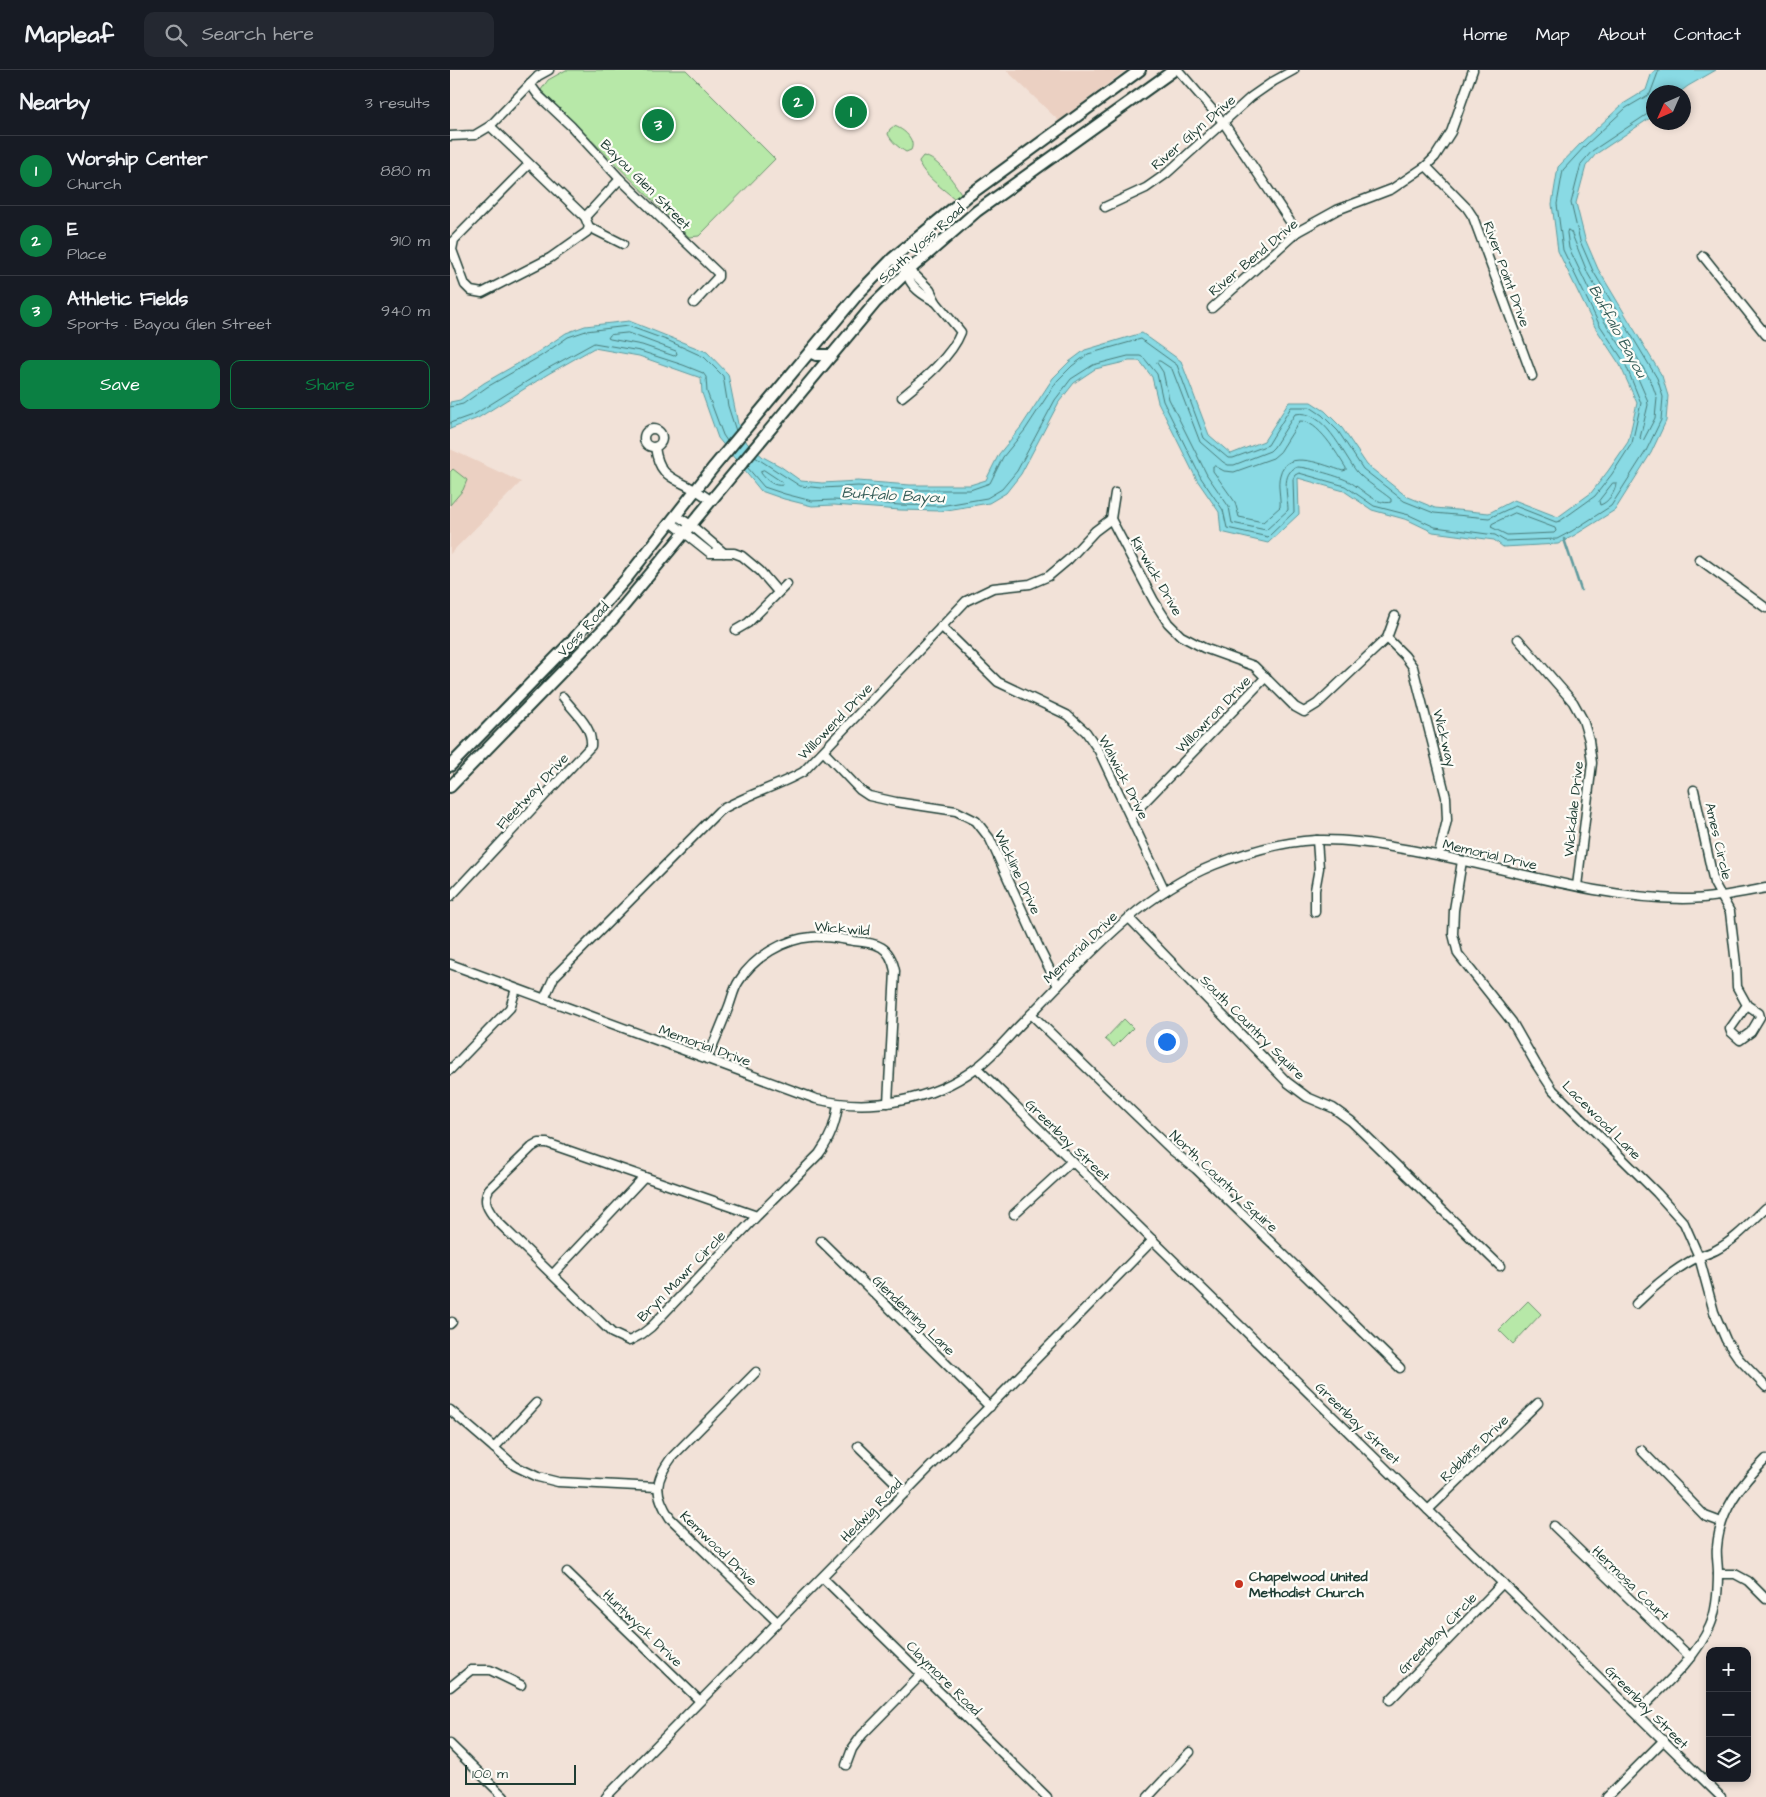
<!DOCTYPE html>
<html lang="en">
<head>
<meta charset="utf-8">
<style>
	:root { --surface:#171b24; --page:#242831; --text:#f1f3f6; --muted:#9ea1a6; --line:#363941; --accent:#0b8043 }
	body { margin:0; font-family:"Architects Daughter",sans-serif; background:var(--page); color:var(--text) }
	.controls { position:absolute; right:15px; bottom:15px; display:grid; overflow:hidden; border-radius:10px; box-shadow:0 2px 8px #0003 }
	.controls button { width:45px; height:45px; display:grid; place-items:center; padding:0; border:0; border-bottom:1px solid var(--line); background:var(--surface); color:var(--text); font:25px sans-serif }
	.compass { position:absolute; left:1196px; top:15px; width:45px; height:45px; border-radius:50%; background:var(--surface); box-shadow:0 2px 8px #0003; rotate:225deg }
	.scale { position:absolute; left:15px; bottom:12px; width:111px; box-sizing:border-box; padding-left:5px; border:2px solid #1f3d34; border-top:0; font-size:14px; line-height:18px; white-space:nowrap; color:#1f3d34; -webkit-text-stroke:4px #fdfcf7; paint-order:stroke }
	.you { position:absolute; left:716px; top:971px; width:18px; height:18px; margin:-12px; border:4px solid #fff; border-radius:50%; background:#1a73e8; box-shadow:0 0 0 8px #1a73e833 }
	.badge { display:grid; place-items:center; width:32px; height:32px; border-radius:50%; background:var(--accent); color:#fff; font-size:16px; font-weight:700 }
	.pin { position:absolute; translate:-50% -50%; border:2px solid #fff; box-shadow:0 1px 5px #0006 }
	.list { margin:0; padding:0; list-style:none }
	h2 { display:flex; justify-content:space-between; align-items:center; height:65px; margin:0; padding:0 20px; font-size:21px }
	h2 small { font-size:16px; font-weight:400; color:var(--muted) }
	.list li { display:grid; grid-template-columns:32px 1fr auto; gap:15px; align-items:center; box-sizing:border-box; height:70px; padding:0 20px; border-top:1px solid var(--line) }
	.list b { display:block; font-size:19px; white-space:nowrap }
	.list p { margin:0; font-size:16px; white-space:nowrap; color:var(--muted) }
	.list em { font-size:16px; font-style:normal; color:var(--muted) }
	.actions { display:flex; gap:10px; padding:15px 20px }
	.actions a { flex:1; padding:11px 0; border:1px solid var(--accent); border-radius:10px; text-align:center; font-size:18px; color:var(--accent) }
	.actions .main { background:var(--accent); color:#fff }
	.icon { flex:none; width:28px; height:28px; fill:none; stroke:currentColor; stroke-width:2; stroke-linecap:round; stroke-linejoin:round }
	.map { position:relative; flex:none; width:1316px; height:1727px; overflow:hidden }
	header { display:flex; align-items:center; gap:30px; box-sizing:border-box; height:70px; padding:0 25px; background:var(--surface); border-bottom:1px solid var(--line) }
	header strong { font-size:24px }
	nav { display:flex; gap:28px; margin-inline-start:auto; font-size:18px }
	.search { width:350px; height:45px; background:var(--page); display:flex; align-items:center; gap:12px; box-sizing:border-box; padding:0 18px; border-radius:10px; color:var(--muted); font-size:19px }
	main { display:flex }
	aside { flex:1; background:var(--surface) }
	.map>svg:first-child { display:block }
	.built { fill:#ebd0c2 }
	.green { fill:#b7e8a8; stroke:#6b926e }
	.water { fill:#89dae4; stroke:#5f9b9e }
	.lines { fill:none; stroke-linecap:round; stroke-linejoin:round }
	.shore { stroke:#497c7a; stroke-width:1 }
	.stream { stroke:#5f9b9e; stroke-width:2.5 }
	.minor-casing { stroke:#1f3d34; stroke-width:11 }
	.major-casing { stroke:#1f3d34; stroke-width:14 }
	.minor { stroke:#fdfcf7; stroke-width:8 }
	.major { stroke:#fdfcf7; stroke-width:10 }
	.poi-dot { fill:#c8321e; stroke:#fdfcf7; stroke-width:2 }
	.labels { text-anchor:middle; stroke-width:4.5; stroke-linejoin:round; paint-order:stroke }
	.street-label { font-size:14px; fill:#1f3d34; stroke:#fdfcf7 }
	.poi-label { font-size:14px; font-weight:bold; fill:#1f3d34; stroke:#fdfcf7; text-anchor:start }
	.water-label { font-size:15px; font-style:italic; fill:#345c57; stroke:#fdfcf7 }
</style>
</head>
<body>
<header>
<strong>Mapleaf</strong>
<div class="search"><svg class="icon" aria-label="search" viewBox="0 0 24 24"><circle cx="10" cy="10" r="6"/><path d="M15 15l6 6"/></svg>Search here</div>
<nav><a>Home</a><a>Map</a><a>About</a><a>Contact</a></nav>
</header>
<main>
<aside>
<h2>Nearby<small>3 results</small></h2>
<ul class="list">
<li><span class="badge">1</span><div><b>Worship Center</b><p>Church</p></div><em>880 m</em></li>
<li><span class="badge">2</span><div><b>E</b><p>Place</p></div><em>910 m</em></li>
<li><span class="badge">3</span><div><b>Athletic Fields</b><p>Sports · Bayou Glen Street</p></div><em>940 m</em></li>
</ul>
<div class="actions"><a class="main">Save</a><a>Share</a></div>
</aside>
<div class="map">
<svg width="1316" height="1727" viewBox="0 0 1316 1727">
	<rect width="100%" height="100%" fill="#f2e2d8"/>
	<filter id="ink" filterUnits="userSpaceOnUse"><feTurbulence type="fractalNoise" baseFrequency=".02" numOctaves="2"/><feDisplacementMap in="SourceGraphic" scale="10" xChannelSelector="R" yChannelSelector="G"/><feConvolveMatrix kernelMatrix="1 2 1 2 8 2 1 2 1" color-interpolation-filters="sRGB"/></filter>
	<g filter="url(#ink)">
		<!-- built -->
		<g class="built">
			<path d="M556,0H676L609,51Z"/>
			<path d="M0,379L71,412L0,484Z"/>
		</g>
		<!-- green -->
		<g class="green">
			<path d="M116,0H236L325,89L249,166L239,167L91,20L98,10Z"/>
			<path d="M444,56C454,59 466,70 461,80L456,82C449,78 441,71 438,64L440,59Z"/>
			<path d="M473,86C488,88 504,112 512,125L505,129C495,120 471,104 469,91Z"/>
			<path d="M3,399L17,410L13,420L0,435V402Z"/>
			<path d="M674,949L683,958L664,977L655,969Z"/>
			<path d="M1078,1231L1091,1244L1063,1274L1049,1260Z"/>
		</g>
		<!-- water -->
		<path class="water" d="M1205,0H1266L1238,16L1230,22H1204L1203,46L1146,84L1136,96L1126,133L1135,169L1148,199L1212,306L1218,326L1216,351L1201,383L1165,440L1125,465L1108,474L1053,477L1044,470L983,462L958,450L922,440L894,421L848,408L849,444L818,473L771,462L769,442L747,410L708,332L702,307L690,291H679L645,299L624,313L609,332L571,404L556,423L539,433L491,441L450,440L384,435L362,436L334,429L311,421L268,368L252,323L251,308L189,286L144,278L98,304L28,348L0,359V332L10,330L34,313L88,282L116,263L135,256L179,251L257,282L278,304L288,354L297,373L313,387L330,396L351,411L372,413L408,411L460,415H520L536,410L549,384L571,357L603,308L619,292L635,280L692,263L731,291L759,365L781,384L814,371L839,332H861L875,341L892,358L917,395L956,426L985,438L1039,443L1064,430L1108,447L1141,423L1158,401L1178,372L1187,333L1170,295L1145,257L1108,181L1102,134L1108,97L1132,72L1173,34L1196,20L1201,5Z"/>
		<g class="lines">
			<!-- shore -->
			<g class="shore">
				<path d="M1118,160L1121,162L1138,204L1201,311L1207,328L1205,348L1193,371L1190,368L1198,335L1197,329L1180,290L1154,251L1119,178L1117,163Z"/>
				<path d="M178,263L226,281L227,284L224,286L192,275L160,269L158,268L160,265Z"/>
				<path d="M708,291H710L722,299L750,372L773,392L778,395H784L820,381L824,377L845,344C874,338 892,383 907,402C916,412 930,420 941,429V432C927,436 912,419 900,412C892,407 857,397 847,397C830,403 838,426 838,440L816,460L782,453L779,437L757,405L719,329L713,302L707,293Z"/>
				<path d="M0,337L13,334L37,317L91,286L118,267L136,261L178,256L219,271L254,287L273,306L278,336L286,361"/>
				<path d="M850,351C868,350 887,384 896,398V400L893,401C876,396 836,377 830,405C827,415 831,427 830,437L813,452L789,447L785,432L763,401V396H765L774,401L784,402L823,388L830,382Z"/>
				<path d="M0,353L25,344L95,300L144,273L190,281L233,295L253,303L256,307L257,322L273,365L277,371"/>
				<path d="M305,387L350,416L372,418L408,416L460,420H520L540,413L553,387L575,360L607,311L622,296L638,284L691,269L727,295L754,368L778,388H783L818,375L841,337H860L872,345L888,361L913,399L954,431L984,443L1039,448L1065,436L1106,452L1110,451L1145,426L1162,404L1182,373L1191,333L1175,293L1149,254L1113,180L1107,134L1113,100L1136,75L1176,38L1200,24L1209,0"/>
				<path d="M297,397L314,417L335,424L362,431L384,430L450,435L490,436L537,428L552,419L567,401L605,330L621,309L643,295L678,286H690L694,288L707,304L713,331L751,408L773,440L777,458L818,467L844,442L843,409L845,405L849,403L895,416L924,436L959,445L985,457L1045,465L1055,471L1107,469L1122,461L1161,436L1196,381L1211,350L1213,327L1207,308L1143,201L1130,171L1121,133L1131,94L1142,81L1199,43H1204"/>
				<path d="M314,400L332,412L333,415C324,417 316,410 311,403V401Z"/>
				<path d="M1163,413H1166C1166,421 1158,433 1150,435L1149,431Z"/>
				<path d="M1065,443L1105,458L1106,461L1104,463L1057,465L1041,457L1042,454Z"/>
			</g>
			<!-- stream -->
			<path class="stream" d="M1114,469L1131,520"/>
			<defs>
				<g id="minor">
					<path d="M728,0L773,52L847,162"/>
					<path d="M80,14L88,25L121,56L170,109L268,203V207L244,233"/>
					<path d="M40,56L135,147L139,157L137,162L100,188L32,223L21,221L15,215L2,180L4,170L79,94"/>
					<path d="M0,66L25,65L40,56L88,6L99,0"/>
					<path d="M976,96L1017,138L1023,147L1082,306"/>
					<path d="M655,137L696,118L716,104L801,27L824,11L844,0"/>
					<path d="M135,147L170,109"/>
					<path d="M139,157L173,174"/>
					<path d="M1253,186L1316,265"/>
					<path d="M443,188L457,202L466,206L480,220L486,232L511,262C502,286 473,310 452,327"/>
					<path d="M457,202C459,217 474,226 486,232"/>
					<path d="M762,238L847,162L887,140L942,119L976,96L985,87L1001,62L1023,0"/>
					<circle cx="203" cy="368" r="9"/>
					<path d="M205,377C209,407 222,407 245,420C251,423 256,427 262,431"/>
					<path d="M665,423L661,449L704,531L718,553L731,566L754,578L804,596L845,637L854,642L867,634L937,568L945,546"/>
					<path d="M227,446L241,455L274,483"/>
					<path d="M221,452L260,483H284L292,486L310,501L328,522"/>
					<path d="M1249,489L1316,538"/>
					<path d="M491,556L548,612L617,645L636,662L649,681L715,821"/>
					<path d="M286,560L298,553L337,514"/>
					<path d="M937,568L955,586L963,597L996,727L997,750L989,784"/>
					<path d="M1068,569L1123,632L1133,650L1139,670L1142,693L1127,816"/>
					<path d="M374,682L410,720L419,726L446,732L506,741L526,751L540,769L591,882L608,916"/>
					<path d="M1244,720L1264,813L1280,842L1286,894L1287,917L1297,935L1309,943L1310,947L1301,962L1290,970L1281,962L1280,959L1297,935"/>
					<path d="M681,746L816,607"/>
					<path d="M1012,791L1004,840L1003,864L1008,884L1062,952L1086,994L1103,1020L1207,1123L1234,1153L1249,1187L1264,1242L1276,1270L1289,1289L1316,1317"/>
					<path d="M0,827L141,676C143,656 124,642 113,627"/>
					<path d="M865,842V820L869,798L867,770"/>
					<path d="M679,848L837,1012L857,1027L883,1038L901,1051L1050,1196"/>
					<path d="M0,894L366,1029C420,1042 482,1031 526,998C543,986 557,968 571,954C630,895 685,827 764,795C796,782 831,772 866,770C895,769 925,774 954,779C1047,794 1138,828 1233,829C1261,829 1289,823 1316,818"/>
					<path d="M94,929L104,907L269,741C296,725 326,717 353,702L516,531L543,518L580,514L599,506L618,490L645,461L661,449"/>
					<path d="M581,944L723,1081L746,1099L950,1298"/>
					<path d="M257,989C265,971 272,954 279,936C282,928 284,918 289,911C304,887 334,869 362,867C376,866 391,869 404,871C428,873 440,876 445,901L438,1033"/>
					<path d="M527,998L1271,1727"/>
					<path d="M0,1000L60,938L66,919"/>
					<path d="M564,1144L622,1091"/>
					<path d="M307,1146L97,1073H89L82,1077L39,1119C32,1132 38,1140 47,1151L162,1263L179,1271L192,1264L201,1257L307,1146L369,1084C380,1069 386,1054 388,1034"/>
					<path d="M371,1171L540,1337"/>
					<path d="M103,1204L194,1107"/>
					<path d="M1186,1234C1205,1215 1224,1199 1248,1187C1254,1185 1260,1183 1266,1180C1285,1170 1300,1153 1316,1138"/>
					<path d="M0,1254L2,1252"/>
					<path d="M306,1302L222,1387C204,1411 204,1423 220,1448L327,1552"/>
					<path d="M0,1340L65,1396L88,1407L108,1412L207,1417"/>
					<path d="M408,1376L456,1423"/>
					<path d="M44,1378L86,1333"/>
					<path d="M1191,1380L1255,1446L1271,1452"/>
					<path d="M978,1440L1088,1333"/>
					<path d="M1104,1456L1241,1588"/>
					<path d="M117,1502L250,1631"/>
					<path d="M1268,1504H1285L1298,1511L1316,1529"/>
					<path d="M373,1508L597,1727"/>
					<path d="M0,1617L21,1600H40L71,1615"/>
					<path d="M940,1630L1053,1513"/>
					<path d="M1187,1643C1213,1616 1244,1591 1260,1556C1267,1540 1268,1520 1268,1503C1268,1494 1266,1485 1267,1477C1270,1440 1291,1414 1316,1389"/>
					<path d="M0,1674L54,1727"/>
					<path d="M396,1695L402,1679L412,1665L472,1604"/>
					<path d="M156,1727L703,1170"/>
					<path d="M698,1727L740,1682"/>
					<path d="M1157,1727L1214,1670"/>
				</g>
				<g id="major">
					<path d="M360,282L366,285H382"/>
					<path d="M0,696L121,572L176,509L262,399L373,266L408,224L443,188L518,126L690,0"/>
					<path d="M0,717L162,550L425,233L457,202L527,141L724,0"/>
				</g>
			</defs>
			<!-- minor casing -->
			<use href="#minor" class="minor-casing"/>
			<!-- major casing -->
			<use href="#major" class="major-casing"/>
			<!-- minor -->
			<use href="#minor" class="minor"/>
			<!-- major -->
			<use href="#major" class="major"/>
		</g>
	</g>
	<!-- markers -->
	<circle class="poi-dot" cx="789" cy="1514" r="5"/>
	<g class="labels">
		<!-- street labels -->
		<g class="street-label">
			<text transform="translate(743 62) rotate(-41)" y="5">River Glyn Drive</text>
			<text transform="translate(196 114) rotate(45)" y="5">Bayou Glen Street</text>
			<text transform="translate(471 173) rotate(-42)" y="5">South Voss Road</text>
			<text transform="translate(803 187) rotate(-40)" y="5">River Bend Drive</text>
			<text transform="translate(1057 204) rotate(70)" y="5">River Point Drive</text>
			<text transform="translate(707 506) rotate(60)" y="5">Kirwick Drive</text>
			<text transform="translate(133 559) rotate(-47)" y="5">Voss Road</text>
			<text transform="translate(763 644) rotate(-46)" y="5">Willowron Drive</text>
			<text transform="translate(385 651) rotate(-46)" y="5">Willowend Drive</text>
			<text transform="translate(995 668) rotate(76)" y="5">Wickway</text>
			<text transform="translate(674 707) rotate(63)" y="5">Walwick Drive</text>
			<text transform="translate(82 721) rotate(-47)" y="5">Fleetway Drive</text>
			<text transform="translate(1123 739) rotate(-84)" y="5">Wickdale Drive</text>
			<text transform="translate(1269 771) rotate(77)" y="5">Ames Circle</text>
			<text transform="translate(1040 784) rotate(13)" y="5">Memorial Drive</text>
			<text transform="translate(568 802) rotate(65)" y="5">Wickline Drive</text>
			<text transform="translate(392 858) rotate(5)" y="5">Wickwild</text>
			<text transform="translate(630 877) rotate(-44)" y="5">Memorial Drive</text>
			<text transform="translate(803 957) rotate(45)" y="5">South Country Squire</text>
			<text transform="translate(255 975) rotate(20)" y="5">Memorial Drive</text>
			<text transform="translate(1152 1050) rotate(45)" y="5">Lacewood Lane</text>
			<text transform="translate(618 1070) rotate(44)" y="5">Greenbay Street</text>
			<text transform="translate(774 1111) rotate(43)" y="5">North Country Squire</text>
			<text transform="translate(231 1206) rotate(-46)" y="5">Bryn Mawr Circle</text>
			<text transform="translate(464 1245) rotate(44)" y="5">Glendenning Lane</text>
			<text transform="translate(908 1353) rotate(44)" y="5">Greenbay Street</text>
			<text transform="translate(1024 1378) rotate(-44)" y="5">Robbins Drive</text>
			<text transform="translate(421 1440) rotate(-46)" y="5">Hedwig Road</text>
			<text transform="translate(269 1478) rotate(44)" y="5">Kemwood Drive</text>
			<text transform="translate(1181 1513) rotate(44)" y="5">Hermosa Court</text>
			<text transform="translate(193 1558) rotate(44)" y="5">Huntwyck Drive</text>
			<text transform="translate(987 1563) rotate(-46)" y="5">Greenbay Circle</text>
			<text transform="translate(494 1608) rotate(45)" y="5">Claymore Road</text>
			<text transform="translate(1197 1637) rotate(45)" y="5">Greenbay Street</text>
		</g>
		<!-- poi labels -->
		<g class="poi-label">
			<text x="799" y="1511">Chapelwood United<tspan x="799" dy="16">Methodist Church</tspan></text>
		</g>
		<!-- water labels -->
		<g class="water-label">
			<text transform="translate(1168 261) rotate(61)" y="5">Buffalo Bayou</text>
			<text transform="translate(443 425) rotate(3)" y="5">Buffalo Bayou</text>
		</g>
	</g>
</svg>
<div class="controls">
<button>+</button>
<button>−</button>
<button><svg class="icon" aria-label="layers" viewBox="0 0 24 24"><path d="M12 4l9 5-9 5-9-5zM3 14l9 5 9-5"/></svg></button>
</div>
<svg class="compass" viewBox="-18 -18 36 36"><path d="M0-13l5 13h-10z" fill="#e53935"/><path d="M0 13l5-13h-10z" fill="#9ea1a6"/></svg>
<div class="scale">100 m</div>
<div class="you"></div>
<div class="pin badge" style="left:401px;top:42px">1</div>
<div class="pin badge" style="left:348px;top:32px">2</div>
<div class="pin badge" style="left:208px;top:55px">3</div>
</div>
</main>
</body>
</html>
